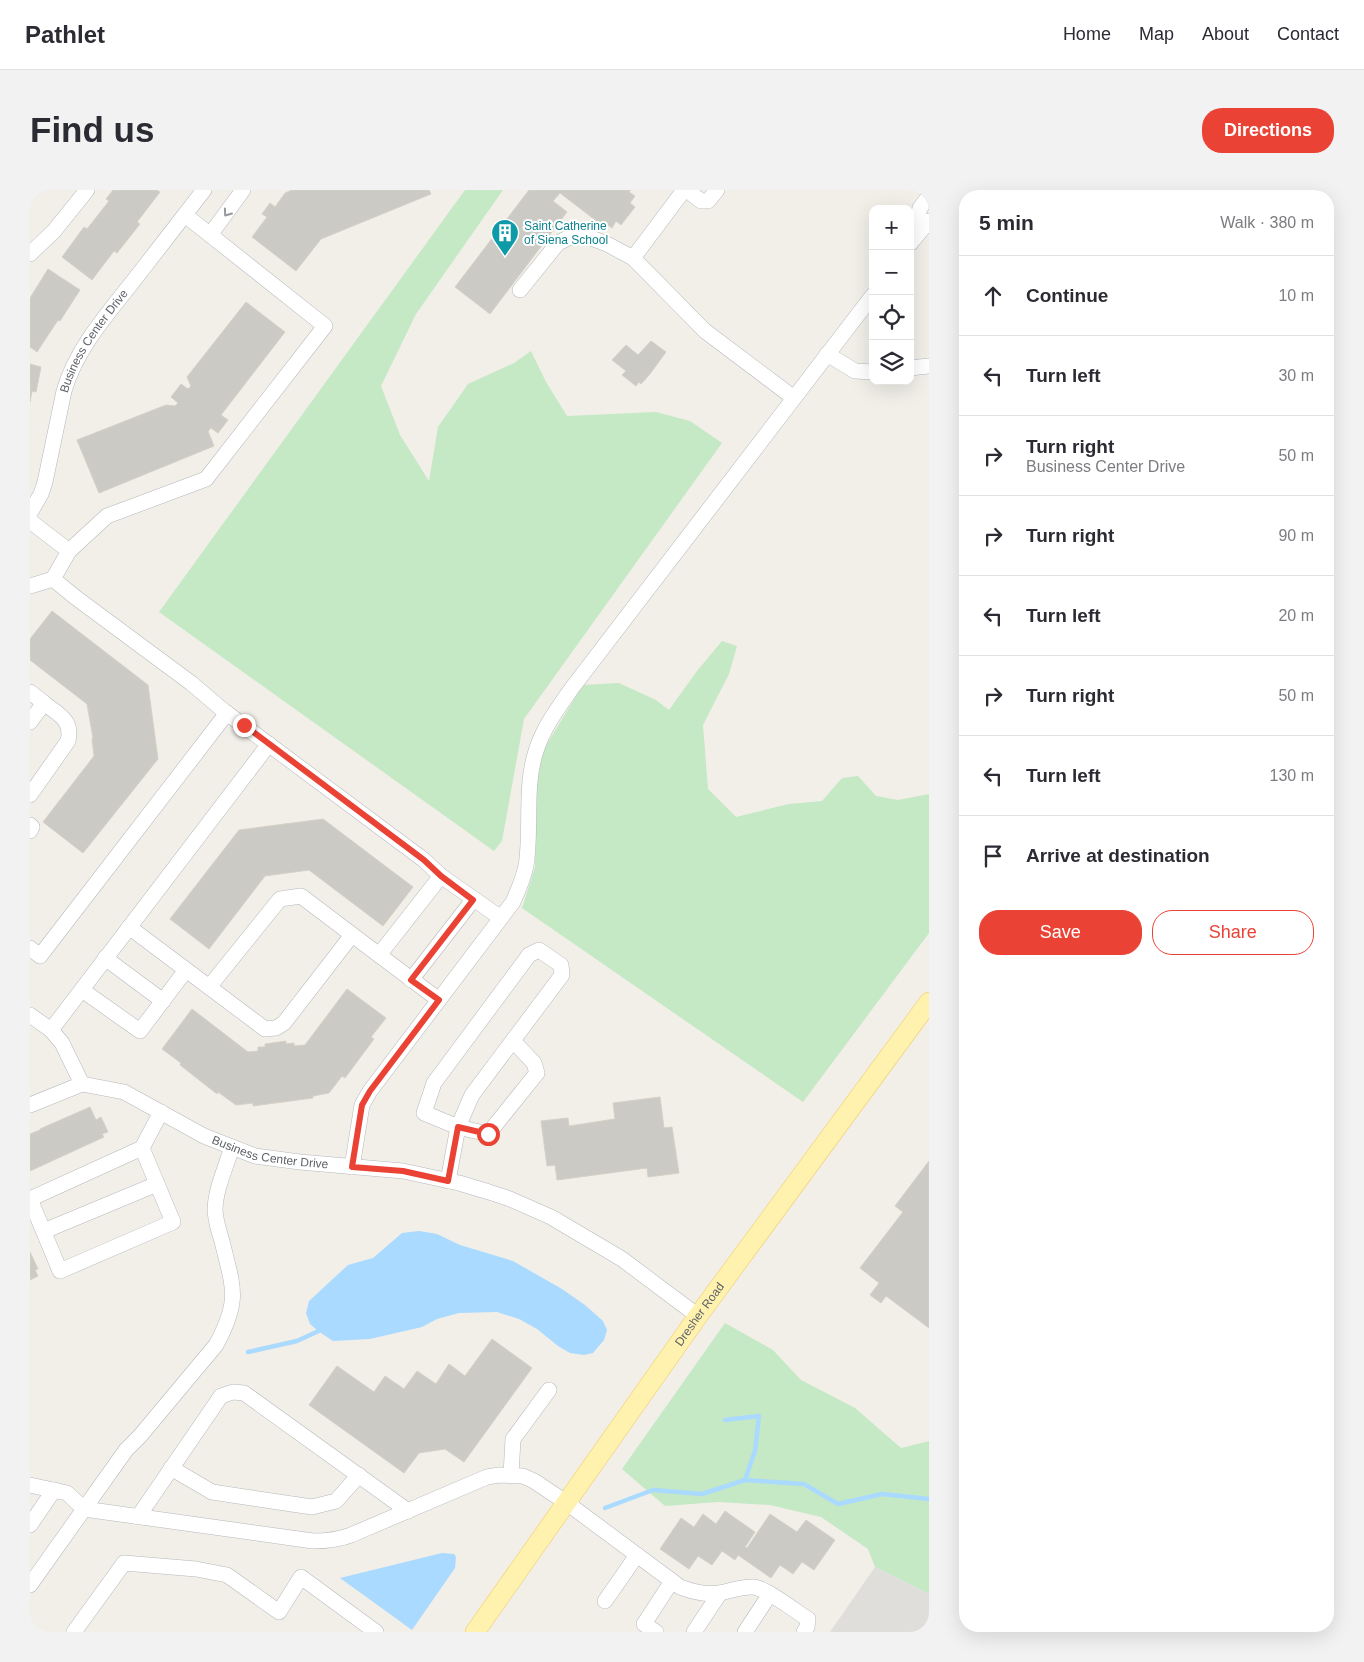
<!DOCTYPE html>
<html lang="en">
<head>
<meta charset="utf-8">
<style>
	:root { --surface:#fff; --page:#f2f2f3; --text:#2b2b33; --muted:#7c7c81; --line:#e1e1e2; --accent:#ea4335 }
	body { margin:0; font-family:Helvetica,sans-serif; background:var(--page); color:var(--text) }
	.controls { position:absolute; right:15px; top:15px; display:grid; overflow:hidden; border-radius:10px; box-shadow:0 5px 20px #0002 }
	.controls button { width:45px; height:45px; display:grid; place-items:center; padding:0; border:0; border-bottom:1px solid var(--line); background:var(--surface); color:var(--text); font:25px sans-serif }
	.stop { position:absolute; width:15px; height:15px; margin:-11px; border:4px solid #ea4335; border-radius:50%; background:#fff }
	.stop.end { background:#ea4335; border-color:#fff; box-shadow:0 1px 5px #0008 }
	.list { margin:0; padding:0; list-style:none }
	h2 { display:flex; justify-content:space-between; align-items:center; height:65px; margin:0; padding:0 20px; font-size:21px }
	h2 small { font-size:16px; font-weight:400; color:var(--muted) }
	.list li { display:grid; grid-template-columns:32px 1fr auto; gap:15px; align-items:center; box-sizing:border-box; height:80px; padding:0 20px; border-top:1px solid var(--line) }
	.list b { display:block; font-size:19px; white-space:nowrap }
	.list p { margin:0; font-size:16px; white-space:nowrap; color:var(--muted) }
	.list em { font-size:16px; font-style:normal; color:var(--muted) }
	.actions { display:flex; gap:10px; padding:15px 20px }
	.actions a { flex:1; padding:11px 0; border:1px solid var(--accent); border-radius:20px; text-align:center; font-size:18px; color:var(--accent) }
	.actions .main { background:var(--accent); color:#fff }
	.icon { flex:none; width:28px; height:28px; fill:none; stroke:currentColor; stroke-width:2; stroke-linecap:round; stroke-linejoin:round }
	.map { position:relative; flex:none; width:899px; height:1442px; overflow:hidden; border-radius:20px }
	header { display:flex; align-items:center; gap:30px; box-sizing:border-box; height:70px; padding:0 25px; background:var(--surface); border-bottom:1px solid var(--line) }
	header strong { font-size:24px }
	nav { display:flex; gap:28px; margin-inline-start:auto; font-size:18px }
	.intro { display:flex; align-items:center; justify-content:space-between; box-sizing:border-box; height:120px; padding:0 30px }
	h1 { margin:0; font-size:35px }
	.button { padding:12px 22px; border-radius:20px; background:var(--accent); color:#fff; font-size:18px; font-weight:700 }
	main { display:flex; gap:30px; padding:0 30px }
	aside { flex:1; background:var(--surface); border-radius:20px; box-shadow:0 5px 20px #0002 }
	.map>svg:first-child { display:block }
	.industrial { fill:#e0deda }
	.green { fill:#c5e8c5 }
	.water { fill:#aadaff }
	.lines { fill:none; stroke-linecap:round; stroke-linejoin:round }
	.stream { stroke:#aadaff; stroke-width:4.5 }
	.building { fill:#cccac5; stroke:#d6d1c6 }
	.minor-casing { stroke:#b5b8bc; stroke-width:16 }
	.major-casing { stroke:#f2c960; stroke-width:20 }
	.minor { stroke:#fff; stroke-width:15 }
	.major { stroke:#fff2af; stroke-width:19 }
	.oneway { stroke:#979a9d }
	.route { stroke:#ea4335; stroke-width:6 }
	.labels { text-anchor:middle; stroke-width:4; stroke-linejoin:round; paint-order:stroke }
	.culture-label { font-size:12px; fill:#0d838f; stroke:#fff; text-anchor:start }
	.street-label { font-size:12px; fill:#5f6368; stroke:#fff }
</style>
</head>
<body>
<header>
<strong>Pathlet</strong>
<nav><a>Home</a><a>Map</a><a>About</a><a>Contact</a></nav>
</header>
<div class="intro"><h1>Find us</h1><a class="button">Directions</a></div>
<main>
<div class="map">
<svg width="899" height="1442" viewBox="0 0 899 1442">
	<rect width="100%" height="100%" fill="#f1efe8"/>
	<!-- industrial -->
	<path class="industrial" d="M845,1377L899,1404V1442H800Z"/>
	<!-- green -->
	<g class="green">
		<path d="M435,0H473L386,124L351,196L370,245L399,291L408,237L438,194L484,173L501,161L516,192L537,226L626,222L660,231L692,253L494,529L472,651L464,661L129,422Z"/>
		<path d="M692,451L707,456L699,484L673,535L678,599L706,627L759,614L792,611L812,588L828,586L846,606L868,610L899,604V743L773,912L492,718L505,677L507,592L512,562L553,495L589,493L626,510L639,520L667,481Z"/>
		<path d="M695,1133L743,1160L771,1190L825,1218L871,1258L899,1251V1404L845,1377L838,1359L791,1327L740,1315L688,1312L635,1316L592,1279Z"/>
	</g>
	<!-- water -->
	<g class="water">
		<path d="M389,1041L407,1044L430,1055L483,1071L532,1099L555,1115L573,1131L577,1140L574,1150L563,1163L554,1165L540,1163L528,1156L507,1139L489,1129L467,1122L429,1123L407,1129L392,1137L340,1149L303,1151L288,1141L280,1134L276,1123L279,1111L318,1075L343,1068L372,1043Z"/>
		<path d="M412,1363L424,1364L426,1367L425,1378L382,1440L310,1388Z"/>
	</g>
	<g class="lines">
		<!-- stream -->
		<g class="stream">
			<path d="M218,1162L267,1151L293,1139"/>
			<path d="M695,1230L729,1226L725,1261L715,1290L774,1294L808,1314L852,1304L899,1309"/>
			<path d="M575,1318L623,1300L672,1304L715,1290"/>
		</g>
	</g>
	<!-- building -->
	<g class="building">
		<path d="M83,0H127L130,2L107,32L110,34L87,63L84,61L62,90L32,67L54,37L57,39L79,11L76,9Z"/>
		<path d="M262,0H399L401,4L291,49L266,81L222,47L237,27L232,24L240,13L245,17L255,3Z"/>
		<path d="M499,0H601L599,2L605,6L600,13L605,17L591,35L586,31L582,38L575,33L573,36L530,3L523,11L537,22L460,124L425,97Z"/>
		<path d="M18,79L50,100L30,131L28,130L7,162L0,157V108Z"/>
		<path d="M216,112L255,142L191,225L198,230L188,243L181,238L178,241L184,256L69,303L47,250L136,215L145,216L148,213L141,207L151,194L158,199L161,196L157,187Z"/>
		<path d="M621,151L636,162L620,184L611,194L609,192L606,196L592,185L596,181L582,170L596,155L608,165Z"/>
		<path d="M0,174L11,177L6,202L2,201L0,212Z"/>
		<path d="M22,421L118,495L128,569L53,663L13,632L64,566L62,549L63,548L57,514L0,470V449Z"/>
		<path d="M293,629L383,697L353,736L279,680L235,686L179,759L140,729L209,640Z"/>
		<path d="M317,799L356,828L341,847L344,849L315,888L312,886L299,903L283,906V908L223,916V913L206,915L188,902L187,904L150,875L151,873L132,859L162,819L218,862L228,861V857H235V854L256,851V854L264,853V856L275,855Z"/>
		<path d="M630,907L634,938L642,937L649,983L618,987L617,978L527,990L525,975L517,976L511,931L538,928L539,936L585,929L583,913Z"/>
		<path d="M60,917L66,930L71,927L78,942L72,944L74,947L0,981V944L10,940V939Z"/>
		<path d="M899,971V1138L856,1106L851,1113L840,1105L849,1093L830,1078L873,1022L865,1016Z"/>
		<path d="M0,1062L8,1079L5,1080L8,1086L0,1090Z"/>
		<path d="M462,1149L502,1178L434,1272L415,1259L389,1263L374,1283L279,1215L307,1176L344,1202L355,1186L374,1199L387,1181L406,1194L419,1174L435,1186Z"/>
		<path d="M695,1321L725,1342L715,1357L717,1358L740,1324L767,1342L776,1330L805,1350L784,1380L772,1372L763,1384L750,1375L741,1388L708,1365L705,1370L692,1361L682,1375L668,1366L659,1379L630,1359L651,1328L664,1337L673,1324L686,1334Z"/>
	</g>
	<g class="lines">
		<defs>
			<g id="minor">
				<path d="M657,0L671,11H678L687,0"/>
				<path d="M180,45L213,0"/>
				<path d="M884,49L899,31"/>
				<path d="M881,53L890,18L899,6"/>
				<path d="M0,64L24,41L57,0"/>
				<path d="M603,68L654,0"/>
				<path d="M490,100L528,53L548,43L577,54L603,68L675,141L764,208"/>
				<path d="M797,164L825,181L843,182"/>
				<path d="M880,178L899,176"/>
				<path id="s1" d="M0,323L11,304L15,292L34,201C46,160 74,128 101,94C125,63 150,31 174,0"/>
				<path d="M0,331L39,361L23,389L45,407L161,493L194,521L394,670L411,686L471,728"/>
				<path d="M39,361L77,326L176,289L295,136L155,25"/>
				<path d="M0,396L23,389"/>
				<path d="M0,502L14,513L0,532"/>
				<path d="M0,605L38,551C43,530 29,525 14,513"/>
				<path d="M0,635L2,637L0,641"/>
				<path d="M99,737L179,797L250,709L271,706L349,765L411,686"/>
				<path d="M0,758L10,766L197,523"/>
				<path d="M349,765L409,810"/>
				<path d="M75,768L133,811"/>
				<path d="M381,790L443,710"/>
				<path d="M179,797L235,839L246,838L254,833L322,745"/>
				<path d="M52,800L110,841L156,780"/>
				<path d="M0,825L21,840L32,853L52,894"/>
				<path d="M21,840L239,554"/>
				<path id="s2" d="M0,915L52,894L94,902L174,946L225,966L270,972L373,981L429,993L459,1002L480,1009L521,1027L592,1069L668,1126"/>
				<path d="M112,958L143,1032L30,1081L0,1009L112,958L131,922"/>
				<path d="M322,977L332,915L340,901L483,712C488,701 493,689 496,676C502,639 494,597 506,561C513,538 528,518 542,498L843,105"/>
				<path d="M418,991L428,937L442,905L532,785L531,775L509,760L499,765L404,893L394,923L428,937L458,944L507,883L504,873L483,851"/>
				<path d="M14,1041L127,994"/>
				<path d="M141,1278L182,1302L282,1317L306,1311L329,1285"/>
				<path d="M481,1285L483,1249L519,1200"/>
				<path d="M0,1295L37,1303L54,1319L283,1351C297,1351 308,1350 321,1345L457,1287L469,1285L493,1286L504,1291L537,1313L650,1397C663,1402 676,1405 689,1403C701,1401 712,1396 724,1397C737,1399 765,1421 778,1429L777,1437L774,1442"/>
				<path d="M108,1327L191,1206L203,1202L214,1203L378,1321"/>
				<path d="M0,1335L24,1300"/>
				<path d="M0,1395L96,1260L110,1246L186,1155C211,1109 203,1098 192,1051C189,1042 186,1031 185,1021C185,1000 196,977 202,957"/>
				<path d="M575,1411L607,1365"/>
				<path d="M44,1442L94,1373L166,1379L197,1385L249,1422L271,1387L346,1442"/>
				<path d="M626,1442L614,1434L642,1391"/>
				<path d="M664,1442L690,1403"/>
				<path d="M715,1442L740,1404"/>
			</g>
			<g id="major">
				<path id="s3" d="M445,1442L668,1126L899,812"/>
			</g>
		</defs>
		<!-- minor casing -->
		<use href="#minor" class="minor-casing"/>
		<!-- major casing -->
		<use href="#major" class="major-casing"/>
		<!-- minor -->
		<use href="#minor" class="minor"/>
		<!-- major -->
		<use href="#major" class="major"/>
	</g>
	<!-- one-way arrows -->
	<defs><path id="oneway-chevron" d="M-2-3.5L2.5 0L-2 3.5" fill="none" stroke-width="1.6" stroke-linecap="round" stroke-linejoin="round" transform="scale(1.25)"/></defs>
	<use class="oneway" href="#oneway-chevron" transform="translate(197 23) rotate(126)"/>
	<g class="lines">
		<!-- route -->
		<path class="route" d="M214,535L394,670L411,686L443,710L381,790L409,810L340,901L332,915L322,977L373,981L418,991L428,937L458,944"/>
	</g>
	<!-- icons -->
	<defs>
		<symbol id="building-pin" viewBox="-11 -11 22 30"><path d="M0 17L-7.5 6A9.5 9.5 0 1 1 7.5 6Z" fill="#0f9aa8" stroke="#fff"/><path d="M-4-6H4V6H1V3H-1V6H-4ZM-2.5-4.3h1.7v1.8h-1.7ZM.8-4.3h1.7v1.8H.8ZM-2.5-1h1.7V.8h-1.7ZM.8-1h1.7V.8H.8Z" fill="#fff"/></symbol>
	</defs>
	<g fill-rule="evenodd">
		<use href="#building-pin" x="459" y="27" width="32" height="43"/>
	</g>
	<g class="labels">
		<!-- culture labels -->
		<g class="culture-label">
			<text x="494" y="40">Saint Catherine<tspan x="494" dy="14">of Siena School</tspan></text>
		</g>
		<!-- street labels -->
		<g class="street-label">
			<text dy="4" stroke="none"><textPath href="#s1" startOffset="186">Business Center Drive</textPath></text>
			<text dy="4" stroke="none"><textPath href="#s2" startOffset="259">Business Center Drive</textPath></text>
			<text dy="4" stroke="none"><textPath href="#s3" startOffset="389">Dresher Road</textPath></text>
		</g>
	</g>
</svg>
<div class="controls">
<button>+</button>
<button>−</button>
<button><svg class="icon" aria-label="locate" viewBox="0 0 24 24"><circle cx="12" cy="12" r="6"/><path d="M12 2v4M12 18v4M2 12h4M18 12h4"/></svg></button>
<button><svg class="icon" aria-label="layers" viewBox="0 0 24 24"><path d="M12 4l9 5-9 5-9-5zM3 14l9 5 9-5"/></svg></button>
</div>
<div class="stop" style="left:458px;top:944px"></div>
<div class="stop end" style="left:214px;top:535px"></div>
</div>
<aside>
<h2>5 min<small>Walk · 380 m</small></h2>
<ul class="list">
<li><svg class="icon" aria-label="ahead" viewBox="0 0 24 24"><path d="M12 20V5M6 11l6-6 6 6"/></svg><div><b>Continue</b></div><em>10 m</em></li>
<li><svg class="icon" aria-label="left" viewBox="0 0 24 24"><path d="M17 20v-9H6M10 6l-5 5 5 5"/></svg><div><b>Turn left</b></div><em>30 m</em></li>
<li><svg class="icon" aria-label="right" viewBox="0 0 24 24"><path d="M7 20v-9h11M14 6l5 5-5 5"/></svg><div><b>Turn right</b><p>Business Center Drive</p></div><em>50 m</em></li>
<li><svg class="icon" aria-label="right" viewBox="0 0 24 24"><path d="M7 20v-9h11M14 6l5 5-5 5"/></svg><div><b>Turn right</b></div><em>90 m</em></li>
<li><svg class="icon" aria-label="left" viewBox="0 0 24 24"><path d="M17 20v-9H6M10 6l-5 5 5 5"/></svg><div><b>Turn left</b></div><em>20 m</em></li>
<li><svg class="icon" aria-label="right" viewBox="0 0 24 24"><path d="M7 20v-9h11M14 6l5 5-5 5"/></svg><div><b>Turn right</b></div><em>50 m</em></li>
<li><svg class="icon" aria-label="left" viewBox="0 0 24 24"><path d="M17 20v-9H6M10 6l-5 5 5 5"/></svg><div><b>Turn left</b></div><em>130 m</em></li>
<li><svg class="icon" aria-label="arrive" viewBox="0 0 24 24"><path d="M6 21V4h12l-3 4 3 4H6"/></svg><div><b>Arrive at destination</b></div></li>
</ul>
<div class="actions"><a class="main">Save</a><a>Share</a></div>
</aside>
</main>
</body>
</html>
